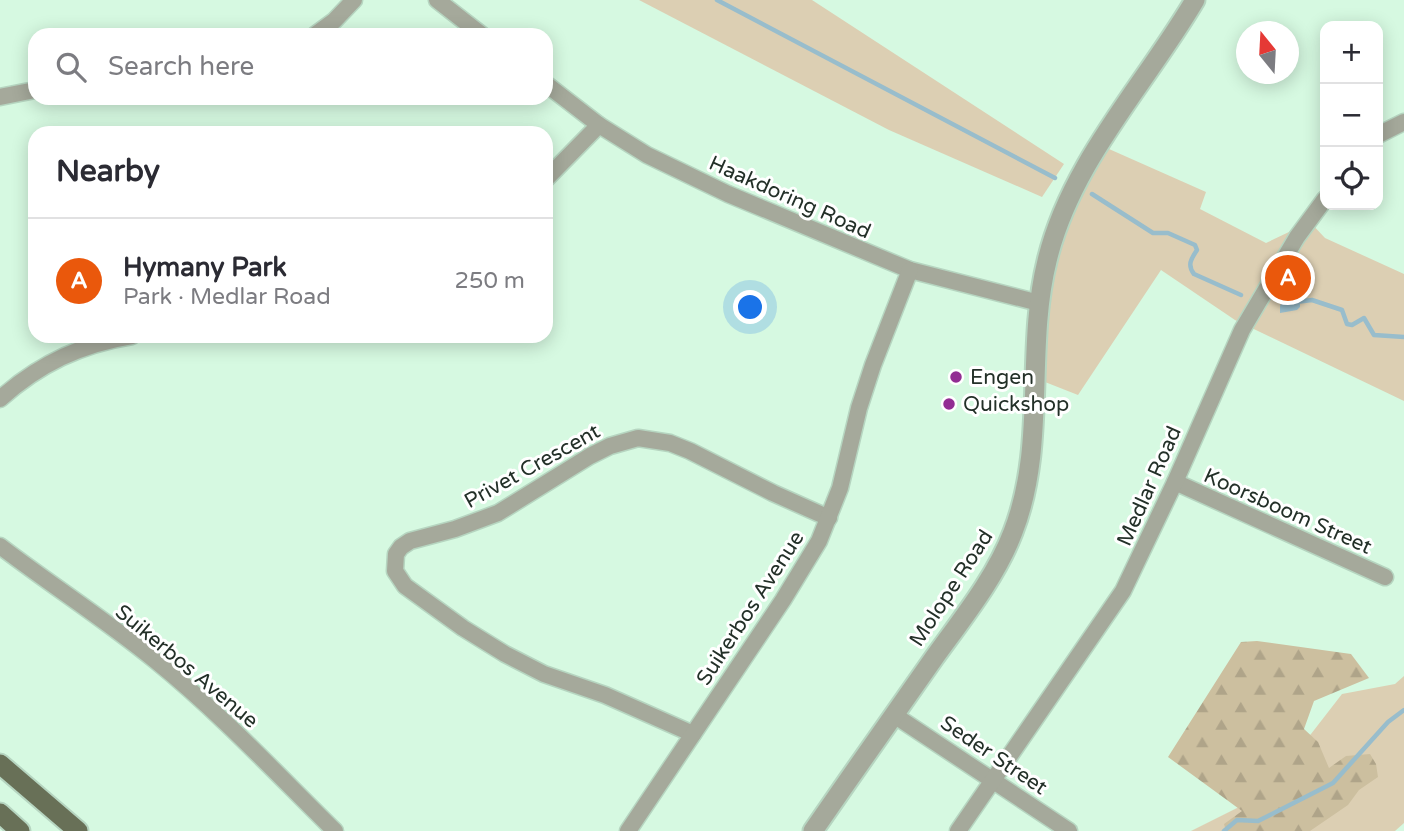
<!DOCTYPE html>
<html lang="en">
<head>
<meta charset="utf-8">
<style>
	:root { --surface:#fff; --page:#f2f2f3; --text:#2b2b33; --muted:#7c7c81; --line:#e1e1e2; --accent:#ea580c }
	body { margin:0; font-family:"Varela Round",sans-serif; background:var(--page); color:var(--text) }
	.controls { position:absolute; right:21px; top:21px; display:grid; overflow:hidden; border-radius:14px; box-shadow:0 4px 18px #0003 }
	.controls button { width:63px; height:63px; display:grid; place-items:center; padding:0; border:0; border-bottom:2px solid var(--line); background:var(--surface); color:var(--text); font:35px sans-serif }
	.compass { position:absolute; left:1236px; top:21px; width:63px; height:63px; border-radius:50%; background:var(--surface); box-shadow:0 4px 18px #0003; rotate:342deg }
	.you { position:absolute; left:751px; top:308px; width:24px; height:24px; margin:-18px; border:5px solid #fff; border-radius:50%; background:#1a73e8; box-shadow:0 0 0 10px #1a73e833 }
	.badge { display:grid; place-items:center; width:46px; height:46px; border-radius:50%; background:var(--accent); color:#fff; font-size:23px; font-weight:700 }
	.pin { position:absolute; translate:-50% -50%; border:4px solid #fff; box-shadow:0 2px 7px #0006 }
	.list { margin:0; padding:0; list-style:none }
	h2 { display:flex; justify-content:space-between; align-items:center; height:91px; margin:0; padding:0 28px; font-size:30px }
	h2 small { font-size:23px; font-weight:400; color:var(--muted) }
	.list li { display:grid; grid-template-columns:46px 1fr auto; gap:21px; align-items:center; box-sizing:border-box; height:126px; padding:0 28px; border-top:2px solid var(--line) }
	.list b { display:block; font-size:26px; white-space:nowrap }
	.list p { margin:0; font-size:23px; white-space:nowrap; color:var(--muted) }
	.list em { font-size:23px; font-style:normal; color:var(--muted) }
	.icon { flex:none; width:38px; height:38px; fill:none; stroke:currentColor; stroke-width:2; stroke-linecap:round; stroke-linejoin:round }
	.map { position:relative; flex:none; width:1404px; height:831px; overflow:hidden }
	.search { position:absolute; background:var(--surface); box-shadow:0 4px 18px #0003; left:28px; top:28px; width:525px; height:77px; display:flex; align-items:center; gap:18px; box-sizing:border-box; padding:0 24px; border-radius:21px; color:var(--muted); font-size:26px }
	.panel { position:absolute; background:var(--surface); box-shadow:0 4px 18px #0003; left:28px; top:126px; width:525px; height:217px; border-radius:21px }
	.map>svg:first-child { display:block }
	.green { fill:#dccfb3 }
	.forest { fill:url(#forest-firs) }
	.water { fill:#98bdcc }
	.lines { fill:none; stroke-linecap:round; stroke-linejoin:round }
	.stream { stroke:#98bdcc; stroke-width:4.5 }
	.minor-casing { stroke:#b6d5c0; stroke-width:19 }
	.tertiary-casing { stroke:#b6d5c0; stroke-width:23 }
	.primary-casing { stroke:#b6d5c0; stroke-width:23 }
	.minor { stroke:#a5a99b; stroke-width:16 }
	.tertiary { stroke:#a5a99b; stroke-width:19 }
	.primary { stroke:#687057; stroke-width:19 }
	.poi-dot { fill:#922d93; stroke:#fff; stroke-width:2.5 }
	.labels { text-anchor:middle; stroke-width:6; stroke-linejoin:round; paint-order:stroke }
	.street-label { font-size:21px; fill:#233028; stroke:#fff }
	.poi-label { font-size:21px; fill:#233028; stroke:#fff; text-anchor:start }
</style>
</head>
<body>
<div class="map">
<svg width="1404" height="831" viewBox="0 0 1404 831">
	<defs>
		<pattern id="forest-firs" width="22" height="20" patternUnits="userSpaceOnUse" patternTransform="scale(1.75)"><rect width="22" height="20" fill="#ccbf9f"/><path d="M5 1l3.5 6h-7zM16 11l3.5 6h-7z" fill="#afa489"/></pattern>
	</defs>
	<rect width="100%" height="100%" fill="#d6f9e1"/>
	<!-- green -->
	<g class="green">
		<path d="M639,0H812L1064,164L1042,197L889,130Z"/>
		<path d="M1109,149L1206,192L1200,209L1266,243L1310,222L1325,238L1404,274V401L1235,320L1161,270L1078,395L1045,382C1048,313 1051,248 1084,186C1091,173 1101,161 1109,149Z"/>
		<path d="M1404,676V823L1395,831H1191L1239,807L1311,734L1342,694L1395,684Z"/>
	</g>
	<!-- forest -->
	<path class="forest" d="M1257,641L1351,654L1369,678L1314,701L1304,729L1318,742L1329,768L1346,756L1370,754L1376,764L1378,777L1359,790L1348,805L1310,831H1226L1224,824L1242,811L1168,757L1241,642Z"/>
	<!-- water -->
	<path class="water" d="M1288,295L1300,302V307L1297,310L1280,313V306L1285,296Z"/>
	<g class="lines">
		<!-- stream -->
		<g class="stream">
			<path d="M717,0L1055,178"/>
			<path d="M1092,194L1153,233H1168L1195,245L1197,250C1191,259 1187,265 1194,274L1241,295"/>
			<path d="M1296,302L1312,300L1342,310L1347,324L1352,325L1364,318L1374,335L1404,337"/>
			<path d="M1224,831L1237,820L1258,821L1333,783L1388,722L1404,710"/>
		</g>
		<defs>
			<g id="minor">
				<path d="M437,0L482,35"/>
				<path d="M315,35L334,21L354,0"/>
				<path d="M546,84L599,125L647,155L728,194L910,270L1039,303"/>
				<path d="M0,97L35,90"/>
				<path d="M1378,135L1404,122"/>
				<path d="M546,179L599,125"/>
				<path d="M0,399C39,364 81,344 132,336"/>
				<path d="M1175,482L1385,577"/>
				<path d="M0,546C51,585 106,620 156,661C220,713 276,773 335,831"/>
				<path d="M894,715L1069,831"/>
				<path d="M693,734L605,695L544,674L505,654L463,628L405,586L395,571L396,554L401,547L410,541L455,529L498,513L590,456L610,446L638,438L670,443L690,451L773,493L829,518"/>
				<path d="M628,831L783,600L819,541L840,488L859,408L873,365L910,270"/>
				<path d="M958,831L1123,591L1175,482L1242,330L1297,237L1325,199"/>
			</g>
			<path id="tertiary" d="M813,831C853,773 894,715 934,658C962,619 996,577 1013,532C1047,445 1025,350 1047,261C1070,163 1145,85 1195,0"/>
			<g id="primary">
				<path d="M0,764L78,831"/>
				<path d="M0,813L20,831"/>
			</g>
		</defs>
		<!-- minor casing -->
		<use href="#minor" class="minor-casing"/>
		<!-- tertiary casing -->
		<use href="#tertiary" class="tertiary-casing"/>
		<!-- primary casing -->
		<use href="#primary" class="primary-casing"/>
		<!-- minor -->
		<use href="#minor" class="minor"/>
		<!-- tertiary -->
		<use href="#tertiary" class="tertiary"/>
		<!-- primary -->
		<use href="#primary" class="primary"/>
	</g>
	<!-- markers -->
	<g class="poi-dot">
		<circle cx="956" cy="377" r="7"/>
		<circle cx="949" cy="404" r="7"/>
	</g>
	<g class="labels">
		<!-- street labels -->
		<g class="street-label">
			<text transform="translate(790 197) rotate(24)" y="7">Haakdoring Road</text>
			<text transform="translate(532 466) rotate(-29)" y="7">Privet Crescent</text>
			<text transform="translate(1149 486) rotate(-66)" y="7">Medlar Road</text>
			<text transform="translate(1288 511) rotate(24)" y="7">Koorsboom Street</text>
			<text transform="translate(951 588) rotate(-57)" y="7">Molope Road</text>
			<text transform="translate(750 608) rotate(-57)" y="7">Suikerbos Avenue</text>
			<text transform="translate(187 666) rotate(40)" y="7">Suikerbos Avenue</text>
			<text transform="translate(994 755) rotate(34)" y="7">Seder Street</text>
		</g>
		<!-- poi labels -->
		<g class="poi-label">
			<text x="970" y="384">Engen</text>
			<text x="963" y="411">Quickshop</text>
		</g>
	</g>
</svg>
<div class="controls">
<button>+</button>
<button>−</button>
<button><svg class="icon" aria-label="locate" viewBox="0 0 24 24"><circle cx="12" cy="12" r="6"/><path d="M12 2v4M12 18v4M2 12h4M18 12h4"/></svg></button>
</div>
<svg class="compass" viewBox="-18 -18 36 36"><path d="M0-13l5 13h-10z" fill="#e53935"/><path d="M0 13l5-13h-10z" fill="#7c7c81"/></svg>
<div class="you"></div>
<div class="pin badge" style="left:1288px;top:278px">A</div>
<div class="search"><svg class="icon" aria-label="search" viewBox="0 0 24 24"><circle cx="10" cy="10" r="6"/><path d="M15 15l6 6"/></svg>Search here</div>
<section class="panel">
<h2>Nearby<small></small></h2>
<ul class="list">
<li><span class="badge">A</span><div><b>Hymany Park</b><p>Park · Medlar Road</p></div><em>250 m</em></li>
</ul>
</section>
</div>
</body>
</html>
